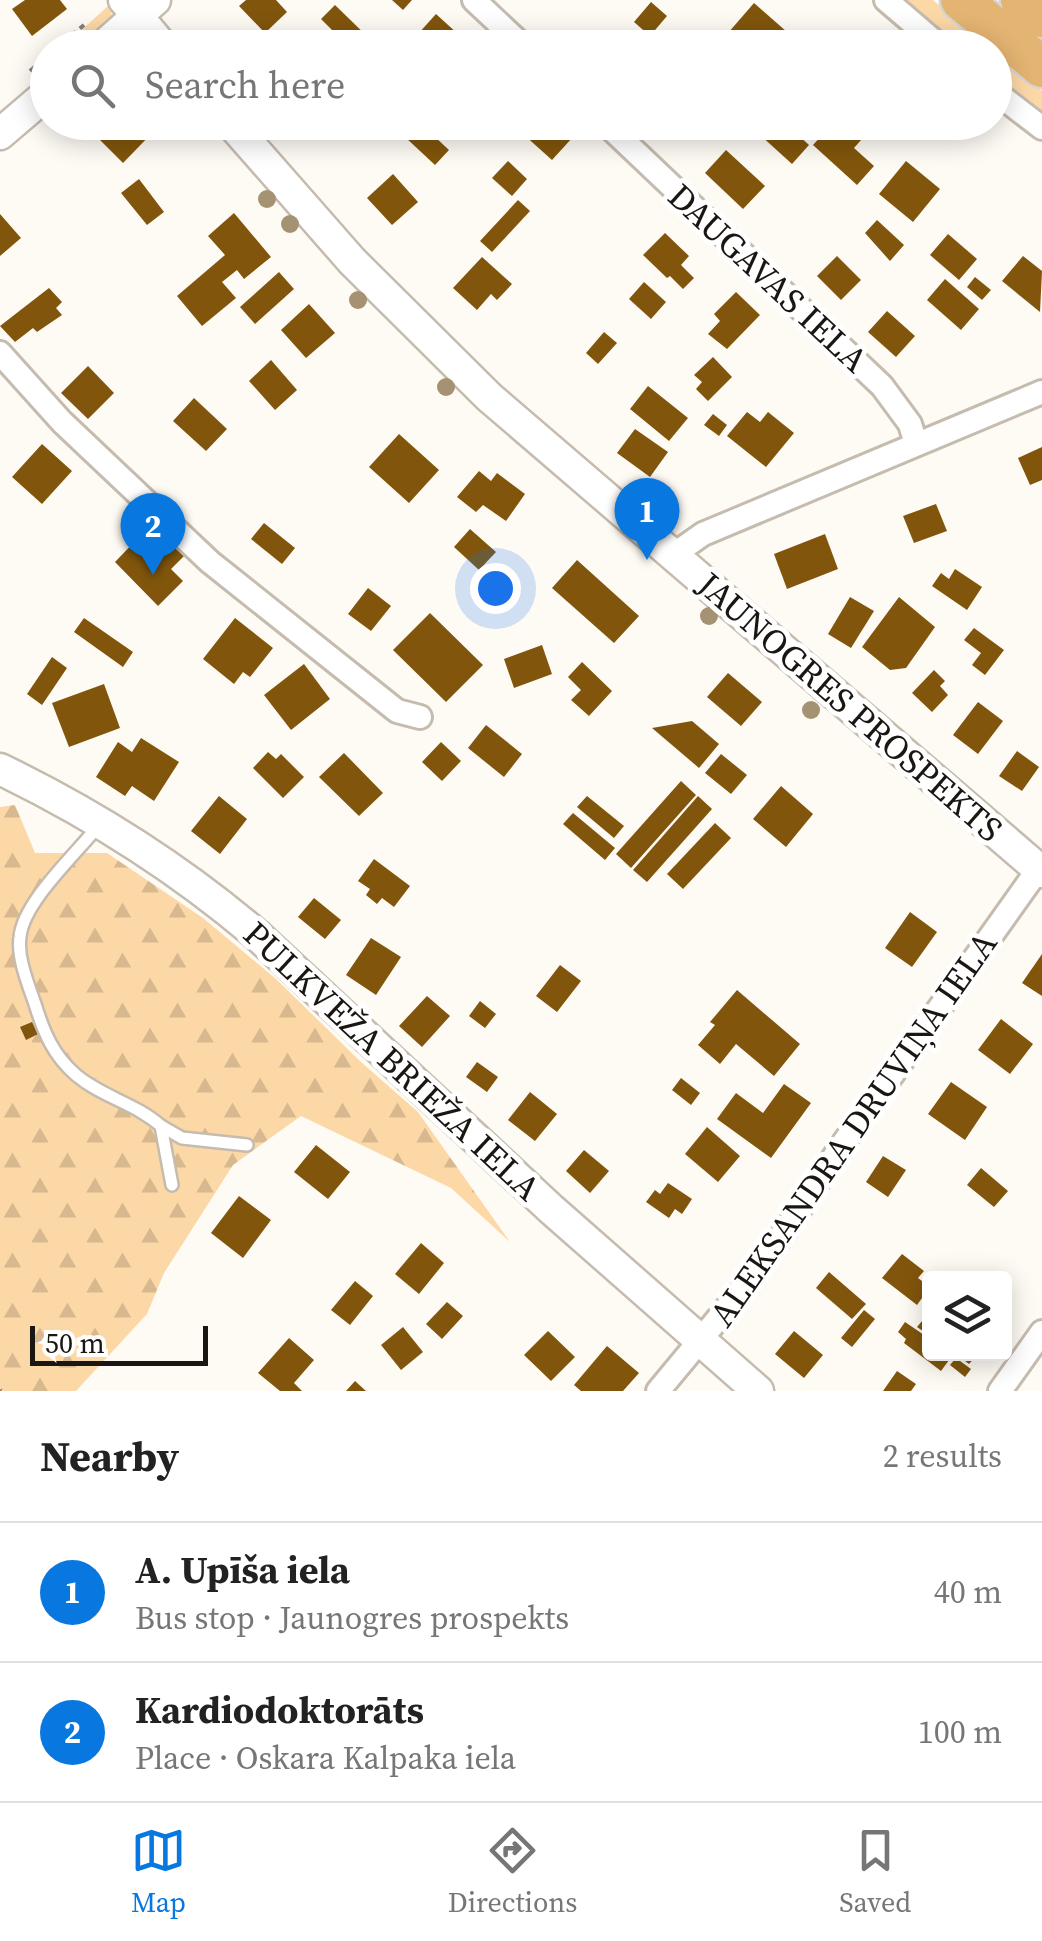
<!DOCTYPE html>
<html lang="en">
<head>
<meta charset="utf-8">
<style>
	:root { --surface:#fff; --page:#f6f6f6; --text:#222; --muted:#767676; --line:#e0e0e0; --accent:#0877df }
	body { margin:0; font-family:"Source Serif 4",serif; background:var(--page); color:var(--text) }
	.controls { position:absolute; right:30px; bottom:30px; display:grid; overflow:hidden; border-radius:10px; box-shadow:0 5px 25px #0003 }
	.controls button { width:90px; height:90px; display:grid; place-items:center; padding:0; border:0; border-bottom:2px solid var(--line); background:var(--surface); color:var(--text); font:50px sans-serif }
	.scale { position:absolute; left:30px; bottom:25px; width:178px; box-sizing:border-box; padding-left:10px; border:5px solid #1a1612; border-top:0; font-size:28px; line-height:35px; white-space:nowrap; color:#1a1612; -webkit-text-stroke:8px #fff; paint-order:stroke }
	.you { position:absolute; left:495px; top:588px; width:35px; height:35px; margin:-25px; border:8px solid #fff; border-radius:50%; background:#1a73e8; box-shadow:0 0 0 15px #1a73e833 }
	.badge { display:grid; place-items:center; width:65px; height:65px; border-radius:50%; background:var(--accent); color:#fff; font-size:32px; font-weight:700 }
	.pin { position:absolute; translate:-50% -82px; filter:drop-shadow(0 2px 5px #0008) }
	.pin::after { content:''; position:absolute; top:52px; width:35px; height:30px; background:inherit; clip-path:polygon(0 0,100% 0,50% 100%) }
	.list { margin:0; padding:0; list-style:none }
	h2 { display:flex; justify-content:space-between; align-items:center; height:130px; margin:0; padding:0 40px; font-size:42px }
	h2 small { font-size:32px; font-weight:400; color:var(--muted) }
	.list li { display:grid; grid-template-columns:65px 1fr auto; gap:30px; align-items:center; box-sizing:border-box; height:140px; padding:0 40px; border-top:2px solid var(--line) }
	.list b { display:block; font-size:38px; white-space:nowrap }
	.list p { margin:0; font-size:32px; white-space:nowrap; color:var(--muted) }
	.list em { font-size:32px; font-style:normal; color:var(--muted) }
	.icon { flex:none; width:55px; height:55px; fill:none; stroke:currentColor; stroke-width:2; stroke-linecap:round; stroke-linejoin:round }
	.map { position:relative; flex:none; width:1042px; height:1391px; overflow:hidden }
	.search { position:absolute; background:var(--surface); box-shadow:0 5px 25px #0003; left:30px; right:30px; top:30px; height:110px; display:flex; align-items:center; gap:25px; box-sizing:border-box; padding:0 35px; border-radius:55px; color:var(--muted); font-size:38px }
	.sheet { height:410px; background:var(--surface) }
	nav { display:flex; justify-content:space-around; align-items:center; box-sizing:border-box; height:140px; border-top:2px solid var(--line); background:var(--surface); font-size:28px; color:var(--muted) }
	nav a { display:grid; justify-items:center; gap:5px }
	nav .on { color:var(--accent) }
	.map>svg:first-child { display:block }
	.grass { fill:#fdd8a7 }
	.forest { fill:url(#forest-firs) }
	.building { fill:#81560c }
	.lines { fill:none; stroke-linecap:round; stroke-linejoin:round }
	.lane-casing { stroke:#c5bbae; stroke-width:16 }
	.street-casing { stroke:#c5bbae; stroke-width:28 }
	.secondary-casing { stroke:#c5bbae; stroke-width:35 }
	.highway-casing { stroke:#d6d5d4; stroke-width:45 }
	.path { stroke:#837f7b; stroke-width:4; stroke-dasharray:10 5; stroke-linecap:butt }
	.lane { stroke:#fff; stroke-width:11 }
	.street { stroke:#fff; stroke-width:22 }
	.secondary { stroke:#fff; stroke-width:30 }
	.highway { stroke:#e4b472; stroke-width:40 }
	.tree { fill:#a59272 }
	.labels { text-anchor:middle; stroke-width:10; stroke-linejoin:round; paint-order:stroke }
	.street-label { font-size:35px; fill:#1a1612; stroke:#fff }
</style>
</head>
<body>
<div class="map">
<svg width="1042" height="1391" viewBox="0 0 1042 1391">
	<defs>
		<pattern id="forest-firs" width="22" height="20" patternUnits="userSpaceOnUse" patternTransform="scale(2.5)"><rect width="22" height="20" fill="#fdd8a7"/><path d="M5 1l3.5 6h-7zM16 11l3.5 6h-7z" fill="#d8b98f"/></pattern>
	</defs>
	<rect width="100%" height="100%" fill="#fefaf4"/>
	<!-- grass -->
	<g class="grass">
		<path d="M899,0H933L988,47H957Z"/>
		<path d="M109,5L112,16C99,34 85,47 62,48Z"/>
		<path d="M994,53L1042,91V117L995,79Z"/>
	</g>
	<!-- forest -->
	<path class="forest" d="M15,805L35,853H107L203,918L276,979L361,1062L418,1112L510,1242L451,1188L301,1116L233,1165L164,1273L147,1314L76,1391H0V807Z"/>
	<!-- building -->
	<g class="building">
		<path d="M25,0H60L67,9L32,36L12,9Z"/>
		<path d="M246,0H276L287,12L265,33L239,6Z"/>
		<path d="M392,0H412L403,10Z"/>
		<path d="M651,2L667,16L650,36L634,22Z"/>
		<path d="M754,3L787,32L774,48H715Z"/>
		<path d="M335,5L374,43L370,48H350L321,19Z"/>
		<path d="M436,14L459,35L448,48H432L418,34Z"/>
		<path d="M104,122H147L155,130L123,163L93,133Z"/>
		<path d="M419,122L449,150L435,165L405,137Z"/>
		<path d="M534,122H557L573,137L552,160L523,134Z"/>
		<path d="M769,122H784L809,145L792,164L759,134Z"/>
		<path d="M834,122H877L854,148L874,166L857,185L813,145Z"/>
		<path d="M726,150L765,186L743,209L705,173Z"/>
		<path d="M508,161L527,179L512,196L492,178Z"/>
		<path d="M906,161L940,189L913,222L879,194Z"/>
		<path d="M393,174L418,202L392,225L367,198Z"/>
		<path d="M139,179L164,212L147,225L121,193Z"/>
		<path d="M518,200L530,211L492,252L480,241Z"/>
		<path d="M234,213L271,257L244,279L237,270L222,282L236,298L202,326L177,296L225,255L208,236Z"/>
		<path d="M0,214L21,238L0,256Z"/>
		<path d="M877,220L904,245L890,261L865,233Z"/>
		<path d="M665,233L689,256L681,265L694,278L683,289L670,276L667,278L643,255Z"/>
		<path d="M948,234L977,259L959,280L930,255Z"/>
		<path d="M837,256L861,280L841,300L817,276Z"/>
		<path d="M1023,256L1042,271L1040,312L1002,281Z"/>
		<path d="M482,257L512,284L497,300L491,294L477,310L453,288Z"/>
		<path d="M279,272L294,289L255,324L240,307Z"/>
		<path d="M975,277L991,290L982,300L967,287Z"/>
		<path d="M945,279L979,309L961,330L927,300Z"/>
		<path d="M644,282L666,302L651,319L629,299Z"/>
		<path d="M49,288L62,302L56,308L62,315L37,332L33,328L15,342L0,326Z"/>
		<path d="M736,292L760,315L727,349L708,334L720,321L714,314Z"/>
		<path d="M309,304L335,333L306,358L281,330Z"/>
		<path d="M887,311L915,336L896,357L868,332Z"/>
		<path d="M604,332L617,343L598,364L586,353Z"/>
		<path d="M713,357L732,377L708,401L696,389L702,382L694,375Z"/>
		<path d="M271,360L297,390L275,410L249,381Z"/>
		<path d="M88,366L114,393L88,419L61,393Z"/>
		<path d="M648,386L688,418L669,441L630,409Z"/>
		<path d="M194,398L227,429L206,451L173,421Z"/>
		<path d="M747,412L760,422L768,412L794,433L766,467L727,436Z"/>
		<path d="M713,414L727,425L719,436L704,425Z"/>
		<path d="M635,429L668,452L650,477L617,453Z"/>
		<path d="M399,434L439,470L409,503L369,467Z"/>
		<path d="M42,444L72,471L42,504L12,477Z"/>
		<path d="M1042,447V480L1030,485L1018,458Z"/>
		<path d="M479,471L491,481L497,473L525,494L506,521L483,505L476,512L457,497Z"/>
		<path d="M936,504L947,531L914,543L903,516Z"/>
		<path d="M264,523L295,548L282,564L251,539Z"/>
		<path d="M470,529L496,552L479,570L454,547Z"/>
		<path d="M825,534L838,569L787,589L774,554Z"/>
		<path d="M140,536L157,552L170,540L185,555L171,569L183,581L158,606L115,562Z"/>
		<path d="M577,560L639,616L614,643L552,588Z"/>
		<path d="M955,569L982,587L967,610L932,586L941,573L949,579Z"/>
		<path d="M368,588L391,606L371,631L348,614Z"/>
		<path d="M850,597L874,611L851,648L828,634Z"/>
		<path d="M899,597L935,627L906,668L890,670L862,647Z"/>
		<path d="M430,613L483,665L446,702L393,650Z"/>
		<path d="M84,618L133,652L123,667L74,632Z"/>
		<path d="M235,618L273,648L250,677L243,672L234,684L203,659Z"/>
		<path d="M974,628L1004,650L985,675L972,665L981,653L964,640Z"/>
		<path d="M542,645L552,674L514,688L504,659Z"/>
		<path d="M52,657L67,668L42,705L27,694Z"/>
		<path d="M582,662L612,691L589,716L571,700L581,690L568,677Z"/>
		<path d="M304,664L330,699L291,730L264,695Z"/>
		<path d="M934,670L945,681L940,686L948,695L932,712L912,693Z"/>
		<path d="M728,673L762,702L741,726L707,697Z"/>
		<path d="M104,684L120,728L69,747L52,703Z"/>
		<path d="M978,702L1003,721L978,754L953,735Z"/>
		<path d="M692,721L719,744L699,768L652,728Z"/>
		<path d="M486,725L522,754L504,777L468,748Z"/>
		<path d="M141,738L179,762L154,801L132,786L125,796L96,777L118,742L132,752Z"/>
		<path d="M441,742L461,761L442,781L422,762Z"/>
		<path d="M1017,751L1039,767L1022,791L999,776Z"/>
		<path d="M268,752L276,759L281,754L304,777L283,798L253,768Z"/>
		<path d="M344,753L383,793L359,816L319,777Z"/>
		<path d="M721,754L747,775L731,794L705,773Z"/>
		<path d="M681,781L696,795L631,868L616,854Z"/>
		<path d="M781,786L813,814L786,847L753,819Z"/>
		<path d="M219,796L247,819L220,854L191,831Z"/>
		<path d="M587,796L624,826L614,838L577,807Z"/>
		<path d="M698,796L712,809L647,882L633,870Z"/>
		<path d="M573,813L615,848L605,860L563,824Z"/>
		<path d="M715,823L731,838L683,889L667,874Z"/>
		<path d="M374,859L410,886L394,907L382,898L377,904L366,895L370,889L358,881Z"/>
		<path d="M314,898L341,920L325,939L298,917Z"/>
		<path d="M910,912L937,932L912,967L885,948Z"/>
		<path d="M371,938L401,957L376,995L346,975Z"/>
		<path d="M1042,954V996L1022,983Z"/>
		<path d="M560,965L581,981L557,1012L536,996Z"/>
		<path d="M737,990L800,1044L774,1076L736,1044L720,1064L698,1045L715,1025L710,1022Z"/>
		<path d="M427,996L450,1016L422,1047L399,1026Z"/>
		<path d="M480,1001L496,1014L485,1028L469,1016Z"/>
		<path d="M1001,1019L1033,1044L1010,1074L978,1050Z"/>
		<path d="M32,1022L38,1034L26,1040L20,1027Z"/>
		<path d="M477,1062L498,1077L487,1092L466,1077Z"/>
		<path d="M681,1078L700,1093L691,1105L672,1090Z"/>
		<path d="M951,1082L987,1107L965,1140L928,1114Z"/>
		<path d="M784,1084L811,1103L771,1158L717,1119L736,1093L763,1113Z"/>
		<path d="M530,1092L557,1114L535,1141L508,1120Z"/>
		<path d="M707,1127L740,1156L718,1182L685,1154Z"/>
		<path d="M316,1145L350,1172L328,1199L294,1172Z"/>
		<path d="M584,1150L609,1171L590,1193L566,1171Z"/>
		<path d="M883,1156L906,1170L888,1197L866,1182Z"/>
		<path d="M981,1168L1008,1191L994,1207L967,1185Z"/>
		<path d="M668,1183L692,1199L682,1214L675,1209L669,1218L646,1202L655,1190L660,1194Z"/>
		<path d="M239,1196L271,1220L243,1258L211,1233Z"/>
		<path d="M421,1243L444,1263L419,1294L395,1274Z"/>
		<path d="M902,1254L924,1271L918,1278L930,1287L917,1305L882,1278Z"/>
		<path d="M829,1272L866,1304L852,1319L816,1288Z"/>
		<path d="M355,1281L373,1296L350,1325L331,1310Z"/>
		<path d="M447,1302L463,1316L442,1339L426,1324Z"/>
		<path d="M864,1310L875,1319L852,1347L841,1338Z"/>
		<path d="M927,1315L930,1316V1336L917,1327Z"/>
		<path d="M905,1322L930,1339V1354L952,1356L941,1371L904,1343L906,1339L898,1332Z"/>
		<path d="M403,1327L423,1352L401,1370L381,1345Z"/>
		<path d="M548,1331L575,1357L551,1381L524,1355Z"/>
		<path d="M794,1331L823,1355L804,1378L775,1354Z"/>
		<path d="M289,1338L314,1360L294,1383L302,1391H280L258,1373Z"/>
		<path d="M607,1346L639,1373L623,1391H581L574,1385Z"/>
		<path d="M956,1354H978L969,1364Z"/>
		<path d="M956,1358L971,1369L965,1377L950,1365Z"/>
		<path d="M897,1371L916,1384L911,1391H883Z"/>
		<path d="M355,1381L366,1391H346Z"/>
	</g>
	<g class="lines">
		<defs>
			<g id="lane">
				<path d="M99,825C77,853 23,902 20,937C17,957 28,984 35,1004C44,1033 53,1055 76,1075C102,1097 135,1103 161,1126L172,1185"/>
				<path d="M161,1126L182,1138L247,1145"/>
			</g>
			<g id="street">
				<path d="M474,0L525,48"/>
				<path d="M886,0L942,48"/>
				<path d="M994,91L1042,128"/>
				<path d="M604,122L882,386L910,424L916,444"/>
				<path d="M0,353L62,422L210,562L397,711L420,717"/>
				<path d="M673,555L703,534L1042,392"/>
				<path d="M658,1391L741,1291L783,1234L840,1148L1042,864"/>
				<path d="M1000,1391L1042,1332"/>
			</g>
			<g id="secondary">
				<path d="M124,0L164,48"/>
				<path d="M101,48L155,0"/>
				<path d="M230,122L352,261L489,397L1042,872"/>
				<path d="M0,134L48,93"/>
				<path d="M0,769C93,814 177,867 256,934L551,1209L758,1391"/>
			</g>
			<g id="highway">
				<path d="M961,0L1042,67"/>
				<path d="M1021,0L1042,17"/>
			</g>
		</defs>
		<!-- lane casing -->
		<use href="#lane" class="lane-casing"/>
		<!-- street casing -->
		<use href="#street" class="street-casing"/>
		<!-- secondary casing -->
		<use href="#secondary" class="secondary-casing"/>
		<!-- highway casing -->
		<use href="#highway" class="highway-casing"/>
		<!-- path -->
		<g class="path">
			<path d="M189,36L199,48"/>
			<path d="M57,48L84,25"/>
			<path d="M30,71L48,56"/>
			<path d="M0,1390L1,1391"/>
		</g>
		<!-- lane -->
		<use href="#lane" class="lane"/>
		<!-- street -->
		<use href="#street" class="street"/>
		<!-- secondary -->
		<use href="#secondary" class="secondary"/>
		<!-- highway -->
		<use href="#highway" class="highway"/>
	</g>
	<!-- trees -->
	<g class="tree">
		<circle cx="267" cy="199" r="9"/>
		<circle cx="290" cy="224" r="9"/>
		<circle cx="358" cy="300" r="9"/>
		<circle cx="446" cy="387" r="9"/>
		<circle cx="709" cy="616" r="9"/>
		<circle cx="811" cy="710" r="9"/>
	</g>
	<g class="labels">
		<!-- street labels -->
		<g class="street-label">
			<text transform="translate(768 278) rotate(43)" y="12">DAUGAVAS IELA</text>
			<text transform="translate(850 707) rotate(41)" y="12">JAUNOGRES PROSPEKTS</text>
			<text transform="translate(392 1061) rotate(43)" y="12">PULKVEŽA BRIEŽA IELA</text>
			<text transform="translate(853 1129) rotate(-55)" y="12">ALEKSANDRA DRUVIŅA IELA</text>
		</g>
	</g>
</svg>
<div class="controls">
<button><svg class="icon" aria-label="layers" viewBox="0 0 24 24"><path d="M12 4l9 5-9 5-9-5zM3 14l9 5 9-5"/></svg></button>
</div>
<div class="scale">50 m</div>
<div class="you"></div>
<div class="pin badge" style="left:647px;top:560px">1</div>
<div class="pin badge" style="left:153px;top:575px">2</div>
<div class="search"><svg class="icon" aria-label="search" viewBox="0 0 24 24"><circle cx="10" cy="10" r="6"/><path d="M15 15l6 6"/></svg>Search here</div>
</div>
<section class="sheet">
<h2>Nearby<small>2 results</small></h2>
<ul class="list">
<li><span class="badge">1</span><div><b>A. Upīša iela</b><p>Bus stop · Jaunogres prospekts</p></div><em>40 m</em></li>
<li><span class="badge">2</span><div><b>Kardiodoktorāts</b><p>Place · Oskara Kalpaka iela</p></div><em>100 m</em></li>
</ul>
</section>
<nav>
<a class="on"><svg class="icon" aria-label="map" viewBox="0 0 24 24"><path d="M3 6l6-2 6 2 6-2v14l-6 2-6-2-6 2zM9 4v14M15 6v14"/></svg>Map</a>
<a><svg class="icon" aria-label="directions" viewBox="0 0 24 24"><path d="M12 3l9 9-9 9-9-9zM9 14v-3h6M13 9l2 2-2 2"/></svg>Directions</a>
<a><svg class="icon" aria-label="saved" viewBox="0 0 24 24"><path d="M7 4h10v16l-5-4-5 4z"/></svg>Saved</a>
</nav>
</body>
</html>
